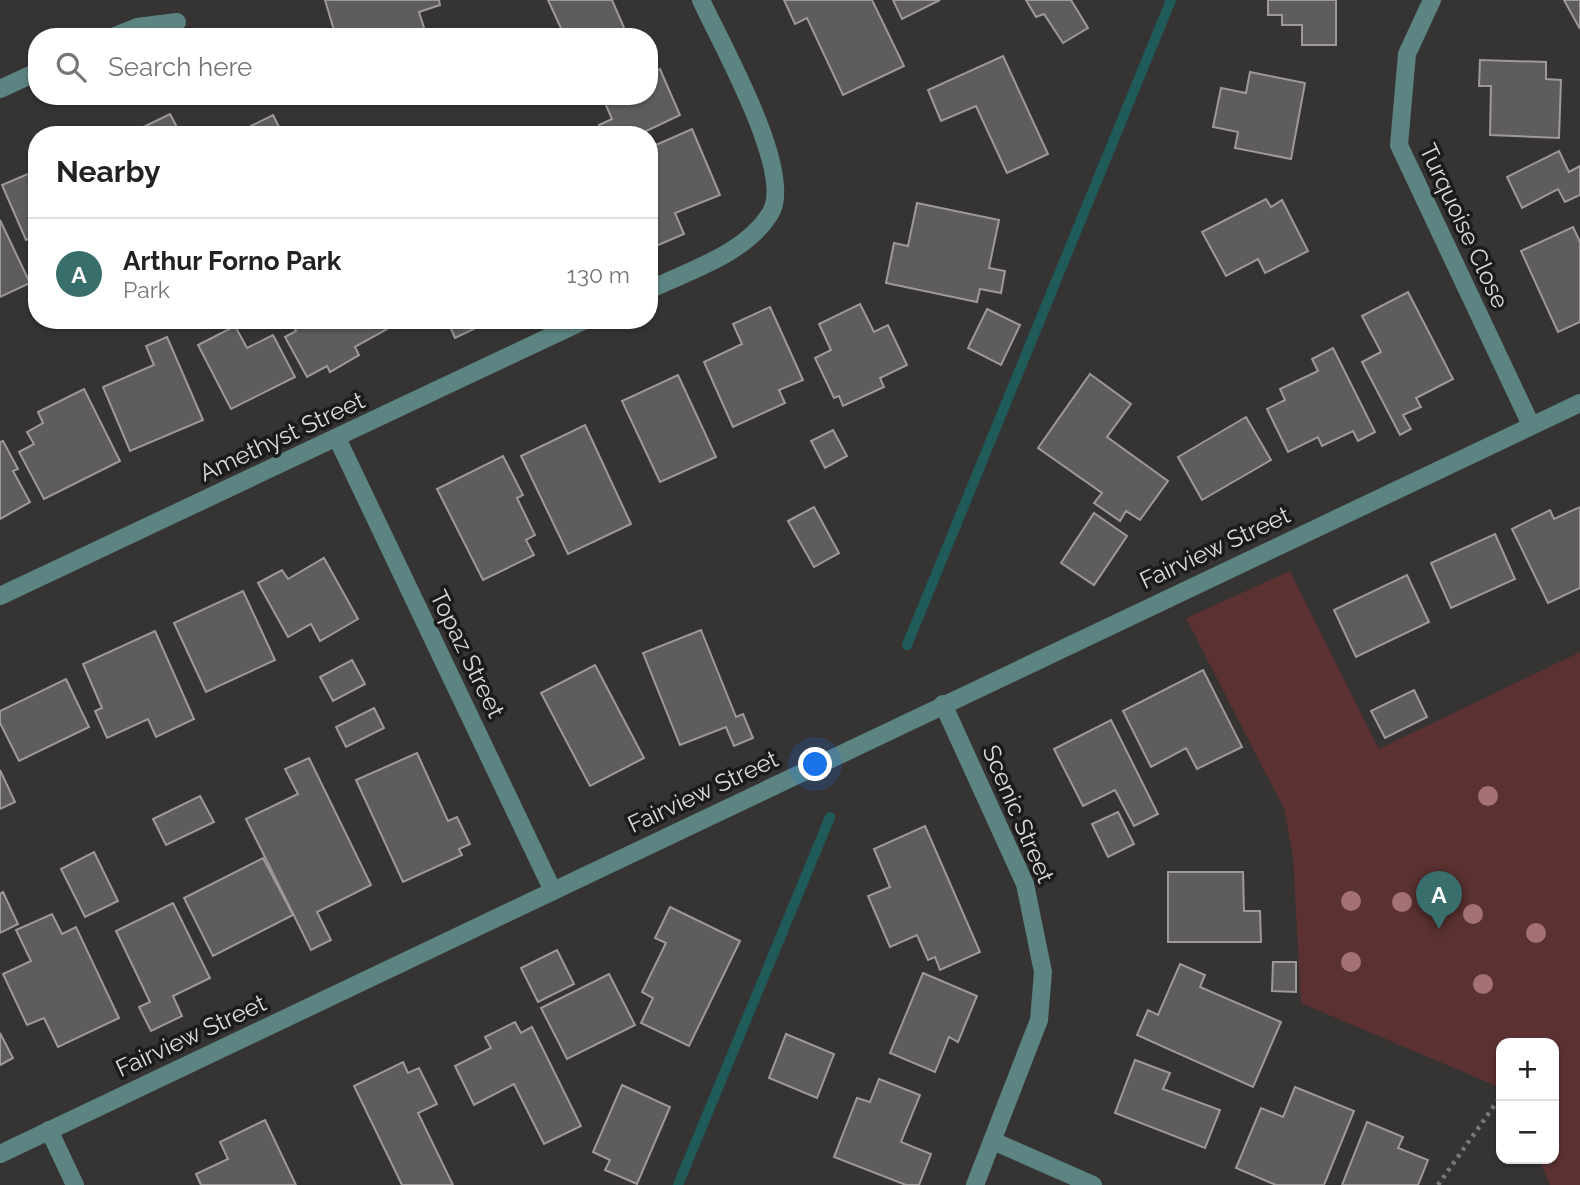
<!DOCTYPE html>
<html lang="en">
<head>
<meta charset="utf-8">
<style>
	:root { --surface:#fff; --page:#f6f6f6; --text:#222; --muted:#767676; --line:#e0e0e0; --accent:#386f6d }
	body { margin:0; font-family:Raleway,sans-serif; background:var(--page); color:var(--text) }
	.controls { position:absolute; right:21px; bottom:21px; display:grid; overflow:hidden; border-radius:14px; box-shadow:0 2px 5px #0004 }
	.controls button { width:63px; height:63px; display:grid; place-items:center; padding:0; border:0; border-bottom:2px solid var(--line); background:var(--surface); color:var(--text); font:35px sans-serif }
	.you { position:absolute; left:816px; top:765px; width:24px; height:24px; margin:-18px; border:5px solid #fff; border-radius:50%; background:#1a73e8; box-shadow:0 0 0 10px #1a73e833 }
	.badge { display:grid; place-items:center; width:46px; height:46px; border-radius:50%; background:var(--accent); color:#fff; font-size:23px; font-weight:700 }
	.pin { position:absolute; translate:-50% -58px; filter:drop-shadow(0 2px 4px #0008) }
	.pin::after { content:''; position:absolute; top:37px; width:24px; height:21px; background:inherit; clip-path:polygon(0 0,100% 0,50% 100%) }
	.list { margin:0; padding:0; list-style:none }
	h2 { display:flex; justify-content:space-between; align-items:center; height:91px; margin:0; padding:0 28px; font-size:30px }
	h2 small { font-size:23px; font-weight:400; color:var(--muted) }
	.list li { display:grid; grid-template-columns:46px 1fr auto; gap:21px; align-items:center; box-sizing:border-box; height:112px; padding:0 28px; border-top:2px solid var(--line) }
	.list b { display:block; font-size:26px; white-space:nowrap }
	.list p { margin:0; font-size:23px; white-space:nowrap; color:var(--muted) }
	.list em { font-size:23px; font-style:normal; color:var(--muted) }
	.icon { flex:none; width:38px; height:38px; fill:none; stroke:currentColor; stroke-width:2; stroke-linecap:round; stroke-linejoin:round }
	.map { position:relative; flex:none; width:1580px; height:1185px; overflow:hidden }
	.search { position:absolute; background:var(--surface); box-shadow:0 2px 5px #0004; left:28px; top:28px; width:630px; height:77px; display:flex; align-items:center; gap:18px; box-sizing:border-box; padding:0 24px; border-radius:28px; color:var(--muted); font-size:26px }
	.panel { position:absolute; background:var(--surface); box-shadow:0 2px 5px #0004; left:28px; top:126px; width:630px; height:203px; border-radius:28px }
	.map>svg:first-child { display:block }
	.green { fill:#5b3131 }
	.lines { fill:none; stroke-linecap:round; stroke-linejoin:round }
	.stream { stroke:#1f5b59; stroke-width:10 }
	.building { fill:#5f5c5c; stroke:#9d9999; stroke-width:2 }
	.path { stroke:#7b7878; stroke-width:4.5; stroke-dasharray:3.5 5; stroke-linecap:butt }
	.minor { stroke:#5b8482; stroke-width:18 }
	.tree { fill:#a47272 }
	.labels { text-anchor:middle; stroke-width:7; stroke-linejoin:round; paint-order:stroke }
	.street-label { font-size:24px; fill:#dcdada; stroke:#1c1b1b }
</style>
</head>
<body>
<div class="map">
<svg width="1580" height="1185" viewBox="0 0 1580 1185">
	<rect width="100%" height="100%" fill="#363333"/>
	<!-- green -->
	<path class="green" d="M1290,571L1379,749L1580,652V1185H1550L1539,1159H1554V1043H1501V1088L1301,1003L1293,856L1284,809L1186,618Z"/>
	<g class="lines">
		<!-- stream -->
		<g class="stream">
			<path d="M907,645L1171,0"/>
			<path d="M678,1185L830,817"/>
		</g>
	</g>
	<!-- building -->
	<g class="building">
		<path d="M325,0H439L440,5L419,12L427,37H336Z"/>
		<path d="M548,0H612L625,30L611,37H565Z"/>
		<path d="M784,0H872L904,66L843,95L807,18L795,24Z"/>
		<path d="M893,0H940L902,19Z"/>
		<path d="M1026,0H1071L1088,28L1063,43L1044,14L1036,17Z"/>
		<path d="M1268,0H1336V45H1302V25H1282V15H1268Z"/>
		<path d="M1564,0H1580V29Z"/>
		<path d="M1003,56L1048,154L1007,173L976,106L941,121L928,90Z"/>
		<path d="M1480,60L1546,62V79L1561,80L1559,138L1490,135L1491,86H1479Z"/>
		<path d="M649,67L652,73L660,69L680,115L638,135H603L599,125L612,119L602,96H649Z"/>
		<path d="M1250,72L1305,83L1291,159L1235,148L1238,132L1213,127L1221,88L1246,93Z"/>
		<path d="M170,114L181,135H127Z"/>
		<path d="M273,115L283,135H233Z"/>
		<path d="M692,129L720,195L675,213L684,234L649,249V148Z"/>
		<path d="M1559,151L1569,172L1580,166V195L1565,202L1558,189L1522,208L1507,177Z"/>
		<path d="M37,170V235L26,240L2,185Z"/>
		<path d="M1266,199L1271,207L1282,200L1308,251L1265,273L1258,259L1226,276L1202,232Z"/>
		<path d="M917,203L999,220L989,268L1005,271L1001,293L980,289L977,302L886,283L894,243L908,246Z"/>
		<path d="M0,220L30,283L0,297Z"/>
		<path d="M1573,227L1580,242V322L1558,332L1521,251Z"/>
		<path d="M1408,292L1453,379L1416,398L1421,407L1403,415L1411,429L1400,435L1362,362L1381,352L1362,316Z"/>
		<path d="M860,304L874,332L888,325L907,365L880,378L884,387L843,406L839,396L834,398L815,358L831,350L819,324Z"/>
		<path d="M770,307L803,380L779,390L785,403L733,427L704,362L742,344L733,324Z"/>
		<path d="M987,309L1020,325L1001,365L968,348Z"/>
		<path d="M290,320H382L387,329L355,347L359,355L330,372L327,366L307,377L285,337L296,331Z"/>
		<path d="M394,320H414L398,328Z"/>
		<path d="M447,320H480L482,325L455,338Z"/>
		<path d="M235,326L247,348L273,335L295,377L231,409L198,345Z"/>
		<path d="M167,337L203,420L130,451L103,387L154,365L146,346Z"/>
		<path d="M1333,348L1375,432L1358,441L1353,431L1322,446L1318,437L1288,452L1267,409L1285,400L1280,389L1318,371L1312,359Z"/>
		<path d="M1090,374L1131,404L1107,437L1168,481L1140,520L1126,511L1120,521L1094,503L1102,493L1038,448Z"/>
		<path d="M678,375L716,457L660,482L622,401Z"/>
		<path d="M84,389L120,461L44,499L19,452L34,444L27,432L43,423L38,412Z"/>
		<path d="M1246,417L1271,460L1202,500L1178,457Z"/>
		<path d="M585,425L631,524L568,554L521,456Z"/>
		<path d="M833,430L847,456L825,468L811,441Z"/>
		<path d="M3,441L18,469L13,471L30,502L0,519V442Z"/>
		<path d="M503,456L523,495L517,498L535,535L526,540L534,555L483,580L437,489Z"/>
		<path d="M814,507L839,553L814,567L788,521Z"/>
		<path d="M1580,507V588L1548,603L1512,529L1550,510L1554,519Z"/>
		<path d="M1094,513L1127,536L1094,585L1061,563Z"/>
		<path d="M1495,534L1515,579L1451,608L1431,563Z"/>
		<path d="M324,558L358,619L320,641L311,624L288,637L258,583L282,570L288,579Z"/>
		<path d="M1407,575L1429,622L1356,657L1334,610Z"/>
		<path d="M243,591L275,660L206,692L174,623Z"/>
		<path d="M701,630L736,717L743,714L753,738L734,746L726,727L680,745L643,653Z"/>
		<path d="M155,631L194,719L156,737L148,719L107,738L95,711L102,708L83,664Z"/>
		<path d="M352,660L365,684L333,701L320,677Z"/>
		<path d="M595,665L644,758L590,786L541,693Z"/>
		<path d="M1203,670L1242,747L1197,769L1186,748L1151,767L1123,711Z"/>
		<path d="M66,679L89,727L19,761L0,723V711Z"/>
		<path d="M1414,690L1427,717L1385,738L1371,711Z"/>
		<path d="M374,708L384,728L346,747L336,727Z"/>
		<path d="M1111,720L1158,814L1134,826L1115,790L1083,806L1054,749Z"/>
		<path d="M417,753L448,821L457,817L470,844L459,849L462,855L403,882L356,780Z"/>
		<path d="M309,758L371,885L317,912L331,940L311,950L246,819L298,794L285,769Z"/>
		<path d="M0,770L15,802L0,809Z"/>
		<path d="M200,796L214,822L166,845L153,819Z"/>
		<path d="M1118,812L1134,844L1108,857L1092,824Z"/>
		<path d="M925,826L980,952L940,970L935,957L928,960L917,935L890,947L868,896L890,887L874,849Z"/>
		<path d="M94,852L118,901L85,917L61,869Z"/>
		<path d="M263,858L293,915L213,956L184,898Z"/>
		<path d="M1168,872H1243L1244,911H1260L1261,942H1168Z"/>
		<path d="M3,892L18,924L0,933V894Z"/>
		<path d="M173,903L210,978L173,996L182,1016L151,1031L139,1007L150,1002L116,931Z"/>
		<path d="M670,907L740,941L689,1046L641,1023L653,998L642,992L666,943L655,938Z"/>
		<path d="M52,914L62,934L76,927L119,1018L58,1047L44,1018L27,1025L3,974L31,961L16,930Z"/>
		<path d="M557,950L574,984L538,1002L521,968Z"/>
		<path d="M1273,962H1296V992L1272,991Z"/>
		<path d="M1180,964L1205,975L1200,987L1281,1022L1253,1087L1137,1035L1148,1010L1158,1015Z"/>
		<path d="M923,973L977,996L958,1042L949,1037L935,1072L890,1053Z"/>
		<path d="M609,974L635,1025L567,1059L541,1008Z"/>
		<path d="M515,1022L521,1033L532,1027L581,1126L544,1144L514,1084L474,1105L455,1066L491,1048L485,1037Z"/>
		<path d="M0,1033L13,1058L0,1065Z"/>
		<path d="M786,1034L834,1054L817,1098L769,1078Z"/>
		<path d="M1135,1060L1170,1073L1163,1089L1220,1110L1205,1148L1115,1113Z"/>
		<path d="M403,1062L408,1073L419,1068L437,1104L418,1113L453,1185H402L354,1086Z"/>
		<path d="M879,1079L920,1095L901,1142L931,1154L919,1185H906L834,1157L857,1098L870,1102Z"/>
		<path d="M622,1085L670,1107L637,1184L605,1170L610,1160L593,1152Z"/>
		<path d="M1295,1087L1354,1111L1324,1185H1276L1236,1168L1261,1108L1283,1117Z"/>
		<path d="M265,1120L296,1185H201L196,1174L228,1159L220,1142Z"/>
		<path d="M1367,1122L1403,1137L1398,1148L1428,1160L1418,1185H1342Z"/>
	</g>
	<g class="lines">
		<!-- path -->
		<g class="path">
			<path d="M1538,1043L1542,1037"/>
			<path d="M1438,1185L1501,1096"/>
		</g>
		<!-- minor -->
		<g class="minor">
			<path d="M1432,0L1407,54L1399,145L1531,425"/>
			<path d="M112,37L137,27L177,22"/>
			<path d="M0,89L37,72"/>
			<path d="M649,290C690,270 745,254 770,214C796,174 720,42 701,0"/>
			<path d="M337,438L553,891"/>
			<path d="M0,596L585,320"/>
			<path d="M943,704L1025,884L1043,972L1039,1020L975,1185"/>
			<path d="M49,1130L75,1185"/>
			<path d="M993,1141L1093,1185"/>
			<path d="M0,1154L1580,403"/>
		</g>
	</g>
	<!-- trees -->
	<g class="tree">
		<circle cx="1488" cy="796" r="10"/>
		<circle cx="1351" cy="901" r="10"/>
		<circle cx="1402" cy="902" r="10"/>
		<circle cx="1473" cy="914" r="10"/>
		<circle cx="1536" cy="933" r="10"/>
		<circle cx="1351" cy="962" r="10"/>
		<circle cx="1483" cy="984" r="10"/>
	</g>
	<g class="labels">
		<!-- street labels -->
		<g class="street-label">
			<text transform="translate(1464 226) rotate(65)" y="8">Turquoise Close</text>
			<text transform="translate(282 437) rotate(-25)" y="8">Amethyst Street</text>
			<text transform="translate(1215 548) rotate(-25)" y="8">Fairview Street</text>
			<text transform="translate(467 654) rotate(64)" y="8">Topaz Street</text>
			<text transform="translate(703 792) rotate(-25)" y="8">Fairview Street</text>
			<text transform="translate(1018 814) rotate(67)" y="8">Scenic Street</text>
			<text transform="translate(191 1036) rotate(-25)" y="8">Fairview Street</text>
		</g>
	</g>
</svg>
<div class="controls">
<button>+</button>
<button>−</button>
</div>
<div class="you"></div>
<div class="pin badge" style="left:1439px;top:929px">A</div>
<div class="search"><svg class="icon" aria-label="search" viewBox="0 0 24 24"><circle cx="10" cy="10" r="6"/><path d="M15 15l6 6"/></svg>Search here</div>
<section class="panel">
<h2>Nearby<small></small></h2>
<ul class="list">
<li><span class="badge">A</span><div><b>Arthur Forno Park</b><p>Park</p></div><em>130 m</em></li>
</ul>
</section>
</div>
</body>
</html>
